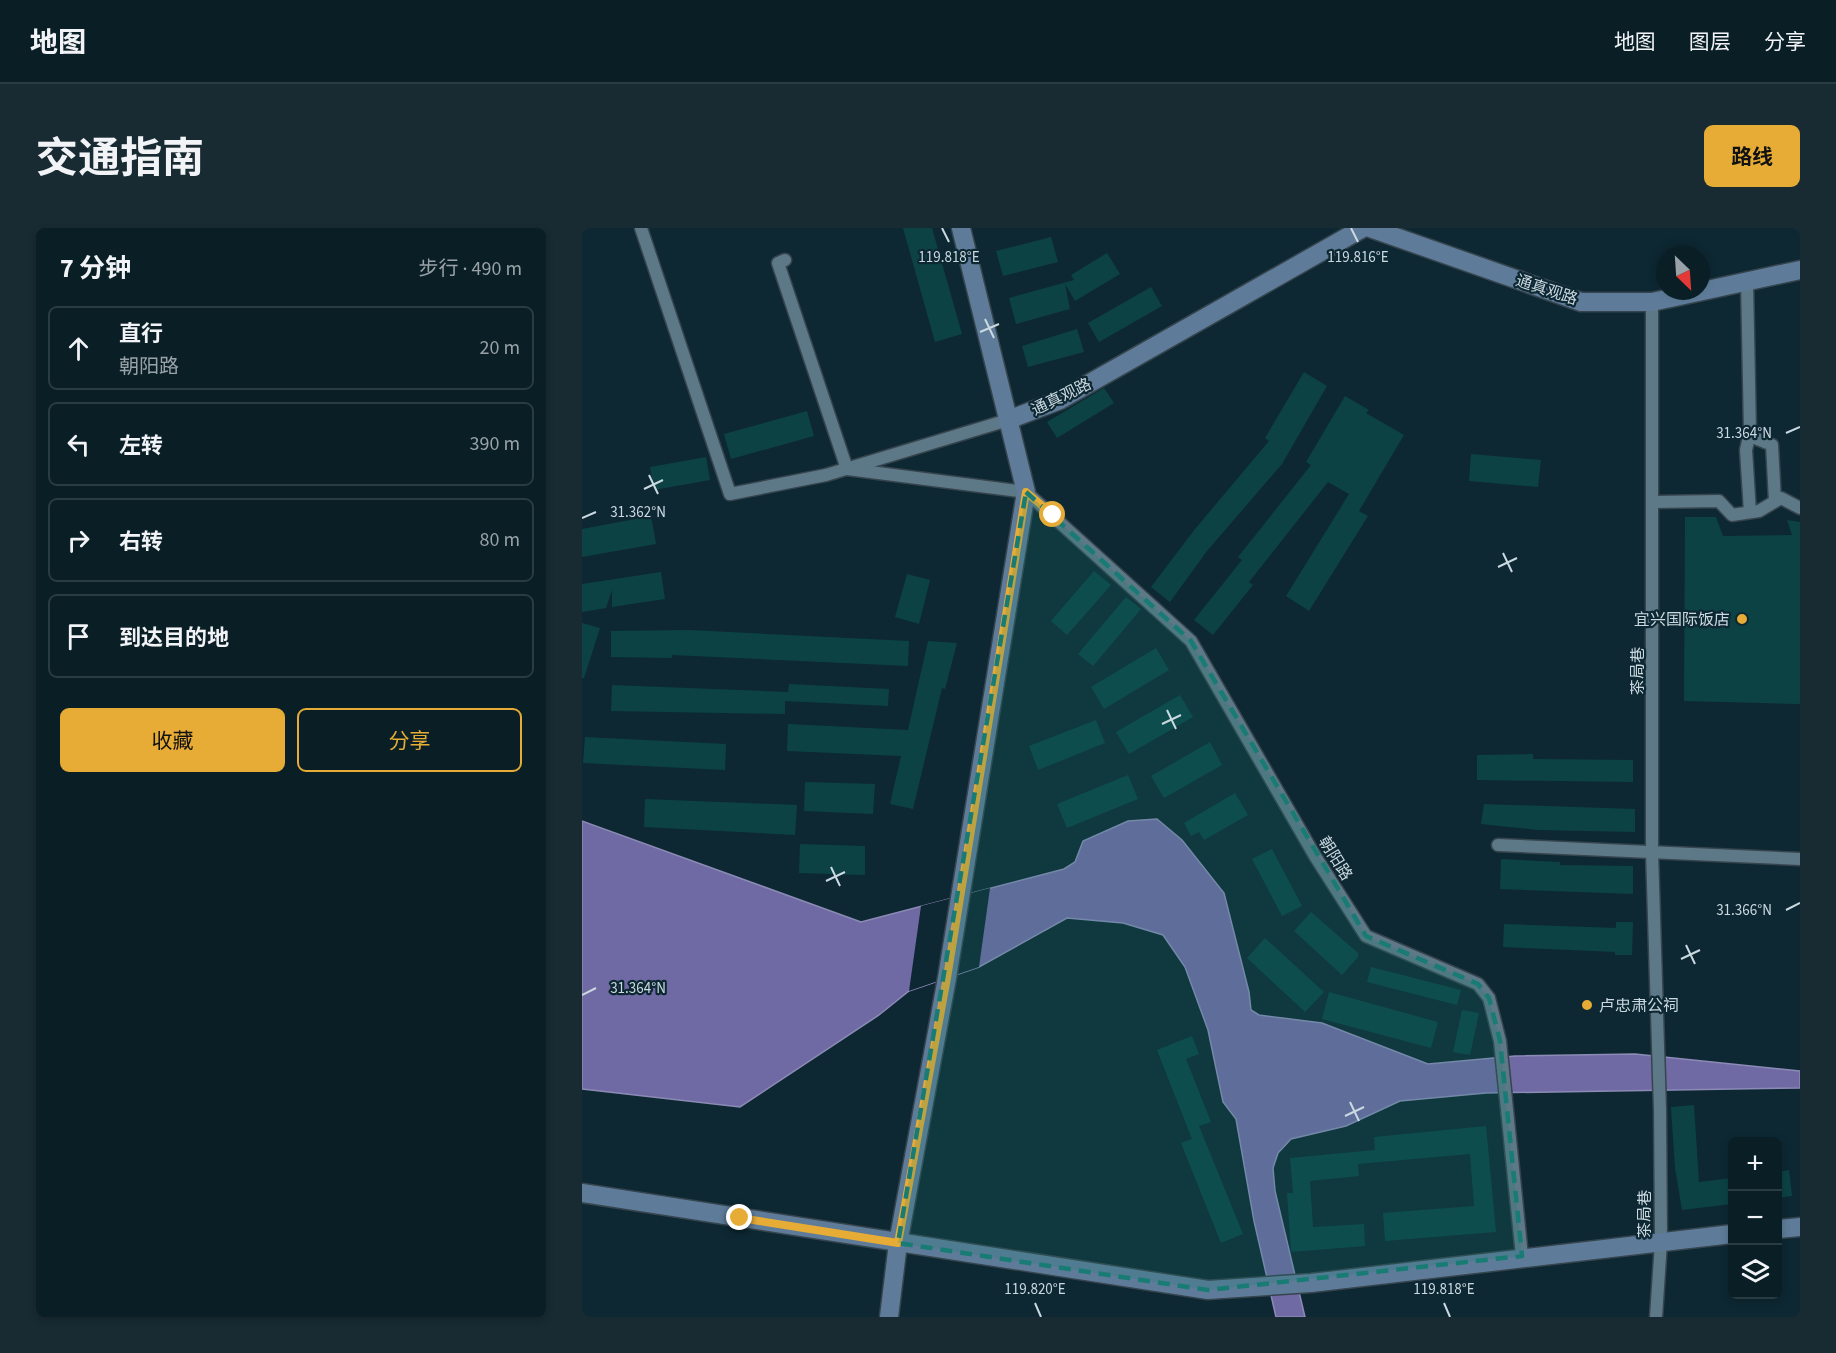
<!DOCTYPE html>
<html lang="zh">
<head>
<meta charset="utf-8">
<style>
	:root { --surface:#0a1e26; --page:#182b32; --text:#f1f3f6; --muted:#99a2a7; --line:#2a3c43; --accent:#e6ac36 }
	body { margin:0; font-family:"Source Sans 3","Noto Sans SC",sans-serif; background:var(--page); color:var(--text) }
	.controls { position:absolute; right:18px; bottom:18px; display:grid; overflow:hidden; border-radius:9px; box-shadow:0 3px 9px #0003 }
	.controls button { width:54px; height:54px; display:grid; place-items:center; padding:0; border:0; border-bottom:2px solid var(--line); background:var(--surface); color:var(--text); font:30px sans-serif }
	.compass { position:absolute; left:1074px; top:18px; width:54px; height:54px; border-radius:50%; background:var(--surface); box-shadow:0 3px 9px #0003; rotate:155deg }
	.stop { position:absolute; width:18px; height:18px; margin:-14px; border:4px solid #e6ac36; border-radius:50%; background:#fff }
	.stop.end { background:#e6ac36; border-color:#fff; box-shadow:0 2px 6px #0008 }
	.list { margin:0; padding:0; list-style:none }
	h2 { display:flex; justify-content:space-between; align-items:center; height:78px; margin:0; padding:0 24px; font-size:26px }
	h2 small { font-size:20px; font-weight:400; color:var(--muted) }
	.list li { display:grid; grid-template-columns:39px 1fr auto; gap:18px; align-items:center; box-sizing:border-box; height:84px; margin:0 12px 12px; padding:0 12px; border:2px solid var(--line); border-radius:9px }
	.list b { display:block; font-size:22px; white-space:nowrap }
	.list p { margin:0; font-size:20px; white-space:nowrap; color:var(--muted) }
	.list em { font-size:20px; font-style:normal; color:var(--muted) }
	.actions { display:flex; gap:12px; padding:18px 24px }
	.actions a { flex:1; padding:14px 0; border:2px solid var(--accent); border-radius:9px; text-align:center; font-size:21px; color:var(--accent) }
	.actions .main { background:var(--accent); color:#111 }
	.icon { flex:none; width:33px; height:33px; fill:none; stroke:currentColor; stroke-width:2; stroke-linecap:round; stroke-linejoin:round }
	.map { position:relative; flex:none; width:1218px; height:1089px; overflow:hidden; border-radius:9px }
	header { display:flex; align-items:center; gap:36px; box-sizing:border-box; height:84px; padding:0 30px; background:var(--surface); border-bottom:2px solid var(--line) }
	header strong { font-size:28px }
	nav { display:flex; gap:33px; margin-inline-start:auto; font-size:21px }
	.intro { display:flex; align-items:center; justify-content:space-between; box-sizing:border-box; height:144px; padding:0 36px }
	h1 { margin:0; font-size:42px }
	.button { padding:15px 27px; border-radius:9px; background:var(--accent); color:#111; font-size:21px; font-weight:700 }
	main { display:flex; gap:36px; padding:0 36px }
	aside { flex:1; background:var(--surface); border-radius:9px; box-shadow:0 3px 9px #0003 }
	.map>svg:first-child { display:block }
	.water { fill:#706aa4; stroke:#8b8bb6; stroke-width:1.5 }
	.pier { fill:#0d2833 }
	.building { fill:#0c4244 }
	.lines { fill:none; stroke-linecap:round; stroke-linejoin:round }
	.street-casing { stroke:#35444d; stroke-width:15 }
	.secondary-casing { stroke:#35444d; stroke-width:21 }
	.street { stroke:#5d7886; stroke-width:12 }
	.secondary { stroke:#5e7c99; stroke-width:18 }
	.route { stroke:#e6ac36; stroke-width:8 }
	.marked { fill:#187b74; fill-opacity:0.2; stroke:#187b74; stroke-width:4.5; stroke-dasharray:12 8; stroke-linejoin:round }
	.ticks { fill:none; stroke:#cad8e0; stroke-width:2 }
	.poi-dot { fill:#e6ac36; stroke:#0d2833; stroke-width:2 }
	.labels { text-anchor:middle; stroke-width:4.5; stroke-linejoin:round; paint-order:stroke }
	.street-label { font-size:16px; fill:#cad8e0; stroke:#0d2833 }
	.poi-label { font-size:16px; fill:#cad8e0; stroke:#0d2833; text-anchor:end }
	.ticks-label { font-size:15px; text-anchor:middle; fill:#cad8e0; stroke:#0d2833; stroke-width:4.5; stroke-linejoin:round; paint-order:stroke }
</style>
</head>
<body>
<header>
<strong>地图</strong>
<nav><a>地图</a><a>图层</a><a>分享</a></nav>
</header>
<div class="intro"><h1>交通指南</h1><a class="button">路线</a></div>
<main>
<aside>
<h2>7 分钟<small>步行 · 490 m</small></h2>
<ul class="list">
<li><svg class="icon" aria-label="ahead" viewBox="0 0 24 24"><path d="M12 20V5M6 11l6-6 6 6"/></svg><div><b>直行</b><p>朝阳路</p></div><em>20 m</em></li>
<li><svg class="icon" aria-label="left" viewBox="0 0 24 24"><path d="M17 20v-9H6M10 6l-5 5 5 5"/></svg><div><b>左转</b></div><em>390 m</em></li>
<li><svg class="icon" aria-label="right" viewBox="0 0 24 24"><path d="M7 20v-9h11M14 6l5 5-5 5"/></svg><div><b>右转</b></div><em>80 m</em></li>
<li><svg class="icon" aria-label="arrive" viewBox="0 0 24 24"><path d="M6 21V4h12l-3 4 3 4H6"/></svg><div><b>到达目的地</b></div></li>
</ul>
<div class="actions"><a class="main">收藏</a><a>分享</a></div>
</aside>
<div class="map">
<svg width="1218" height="1089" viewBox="0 0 1218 1089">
	<rect width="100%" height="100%" fill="#0d2833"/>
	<!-- water -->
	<path class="water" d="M575,591L600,612L642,665L667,764L669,782L677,787L740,795L846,836L933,828L1053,826L1218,843V860L904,865L818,873L764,898L709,911L696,925L691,940L693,963L723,1089H694L672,993L654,891L641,874L626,802L603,739L581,707L541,695L485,690L397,739L327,763L297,787L158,879L0,861V593L279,694L482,641L493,634L501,613L546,593Z"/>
	<!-- pier -->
	<path class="pier" d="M408,660L397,739L327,763L339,678Z"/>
	<!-- building -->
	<g class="building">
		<path d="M321,0H350L380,106L353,114Z"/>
		<path d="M469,9L476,34L421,48L414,23Z"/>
		<path d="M525,25L538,46L493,73L483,56L488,81L434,96L427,70L492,52L489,47Z"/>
		<path d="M569,59L580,78L517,114L506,95Z"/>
		<path d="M495,101L502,124L446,139L440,118Z"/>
		<path d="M722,144L745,158L700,236L625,323L588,374L569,359L613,301L687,213L683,210Z"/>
		<path d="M522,160L532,175L475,210L465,194Z"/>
		<path d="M763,168L787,182L784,185L822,207L777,283L786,288L727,383L704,368L767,266L746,254L667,354L671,357L631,407L612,392L660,332L656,329L729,237L724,234Z"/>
		<path d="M225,183L232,208L149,231L142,206Z"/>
		<path d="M889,226L959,232L956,259L887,253Z"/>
		<path d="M124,229L128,252L72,262L68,239Z"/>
		<path d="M69,288L74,316L0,329V301Z"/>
		<path d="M1103,289H1134L1141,308L1210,307L1205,292L1218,294V476L1102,473Z"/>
		<path d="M512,343L529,357L485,407L469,393Z"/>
		<path d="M79,344L83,371L30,379V362L24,380L0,384V356Z"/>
		<path d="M325,346L348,352L337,396L313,389Z"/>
		<path d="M544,369L559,381L511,438L496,426Z"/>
		<path d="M0,395L18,400L2,450H0Z"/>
		<path d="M107,402L327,413L326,438L90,427V430L29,429V403Z"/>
		<path d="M346,413L375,415L363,461L360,460L331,581L308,576L319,528L205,523L206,496L326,502Z"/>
		<path d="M574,420L587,442L522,481L509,459Z"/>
		<path d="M207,456L307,461L306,478L203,473V486L29,483L30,457L206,464Z"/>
		<path d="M598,467L611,489L547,526L534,504Z"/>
		<path d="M514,492L523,515L456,542L447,518Z"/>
		<path d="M3,509L144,516L143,542L1,535Z"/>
		<path d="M628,514L640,537L582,570L569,548Z"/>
		<path d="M951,526V531L1051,532V554L895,552V527Z"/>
		<path d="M546,547L556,571L485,600L475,576Z"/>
		<path d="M223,554L293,556L291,586L222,583Z"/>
		<path d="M653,565L666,587L622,612L617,604L609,608L602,595Z"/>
		<path d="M63,571L215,577L213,607L62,599Z"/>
		<path d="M902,576L1053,581V604L957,602L899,596Z"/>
		<path d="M218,616L283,618V647L217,645Z"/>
		<path d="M690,621L720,678L700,688L670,631Z"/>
		<path d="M919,631L978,634V637L1051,638V666L918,661Z"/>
		<path d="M729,684L776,725V729L760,747L712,703Z"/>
		<path d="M1034,694H1051L1050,727H1033V724L921,719L922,696L1034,700Z"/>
		<path d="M683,710L742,764L723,784L665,730Z"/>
		<path d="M789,739L879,762L875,777L785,754Z"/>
		<path d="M747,764L856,794L849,820L740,791Z"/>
		<path d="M880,782L897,785L888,827L871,824Z"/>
		<path d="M610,808L617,826L604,831L629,894L617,898L661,1006L639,1015L599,915L610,911L575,822Z"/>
		<path d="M1112,877L1117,954L1150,950V976L1100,982L1093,940L1089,879Z"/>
		<path d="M904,898L914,1004L803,1013L801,985L892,978L888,926L776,936L777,948L728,953L731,999L782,996L783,1018L709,1024L705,965H711L708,930L793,922L792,909Z"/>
		<path d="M1207,942L1210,968L1196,970V944Z"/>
	</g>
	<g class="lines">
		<defs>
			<g id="street">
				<path d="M59,0L148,266L244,247L426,192"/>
				<path d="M203,32L196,35L265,241L444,264L609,413L733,628L784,708L896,756L907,770L918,813L940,1028"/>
				<path d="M1165,53L1168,204L1164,222L1168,284"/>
				<path d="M1070,74V624L1078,882L1079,1014L1074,1089"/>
				<path d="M1168,208L1190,217L1193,273"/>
				<path d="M1072,274L1137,273L1150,287L1177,283L1199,270L1218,280"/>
				<path d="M916,617L1218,631"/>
			</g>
			<g id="secondary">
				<path d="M788,0L999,74H1070L1218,42"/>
				<path d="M426,192L478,172L781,0"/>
				<path d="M0,965L626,1062L729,1055L1150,1006"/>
				<path d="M1196,1001L1218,999"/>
				<path d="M307,1089L316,1015L365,750L444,264L379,0"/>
			</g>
		</defs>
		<!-- street casing -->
		<use href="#street" class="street-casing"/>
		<!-- secondary casing -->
		<use href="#secondary" class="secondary-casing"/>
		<!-- street -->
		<use href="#street" class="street"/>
		<!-- secondary -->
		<use href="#secondary" class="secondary"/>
	</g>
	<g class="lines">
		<!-- route -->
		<path class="route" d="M158,990L316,1015L365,750L444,264L471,287"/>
	</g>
	<!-- marked area -->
	<path class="marked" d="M444,264L609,413L784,708L896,756L907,770L918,813L940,1028L626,1062L316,1015Z"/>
	<!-- ticks -->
	<path class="ticks" d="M360,0L367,14M769,0L776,14M403,91L412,110M398,104L417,96M1204,205L1218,199M67,247L76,266M62,261L81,252M0,290L14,284M921,325L930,344M916,339L935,330M585,482L594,501M580,496L599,487M249,639L258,658M244,653L263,644M1204,682L1218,675M1104,717L1113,736M1099,731L1118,722M0,767L14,760M768,874L777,893M763,888L782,879M453,1075L459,1089M862,1075L868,1089"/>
	<!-- markers -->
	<g class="poi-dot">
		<circle cx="1160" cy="391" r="6"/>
		<circle cx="1005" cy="777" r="6"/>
	</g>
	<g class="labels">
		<!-- street labels -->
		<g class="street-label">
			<text transform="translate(965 61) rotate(18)" y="6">通真观路</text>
			<text transform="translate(479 168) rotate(-26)" y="6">通真观路</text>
			<text transform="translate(1055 443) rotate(-90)" y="6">茶局巷</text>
			<text transform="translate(754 630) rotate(58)" y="6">朝阳路</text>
			<text transform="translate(1062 986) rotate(-90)" y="6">茶局巷</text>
		</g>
		<!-- poi labels -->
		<g class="poi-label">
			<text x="1148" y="397">宜兴国际饭店</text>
			<text x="1017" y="783" text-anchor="start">卢忠肃公祠</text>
		</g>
	</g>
	<g class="ticks-label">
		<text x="367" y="34">119.818°E</text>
		<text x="776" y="34">119.816°E</text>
		<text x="1162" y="210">31.364°N</text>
		<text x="56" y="289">31.362°N</text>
		<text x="1162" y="687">31.366°N</text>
		<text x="56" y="765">31.364°N</text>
		<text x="453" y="1066">119.820°E</text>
		<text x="862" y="1066">119.818°E</text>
	</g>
</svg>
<div class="controls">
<button>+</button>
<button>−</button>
<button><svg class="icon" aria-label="layers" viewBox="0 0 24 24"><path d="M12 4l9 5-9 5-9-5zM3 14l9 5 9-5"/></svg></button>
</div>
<svg class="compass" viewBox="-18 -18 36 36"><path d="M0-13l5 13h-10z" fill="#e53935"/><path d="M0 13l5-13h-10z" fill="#99a2a7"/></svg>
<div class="stop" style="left:471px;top:287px"></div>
<div class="stop end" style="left:158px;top:990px"></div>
</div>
</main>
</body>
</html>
